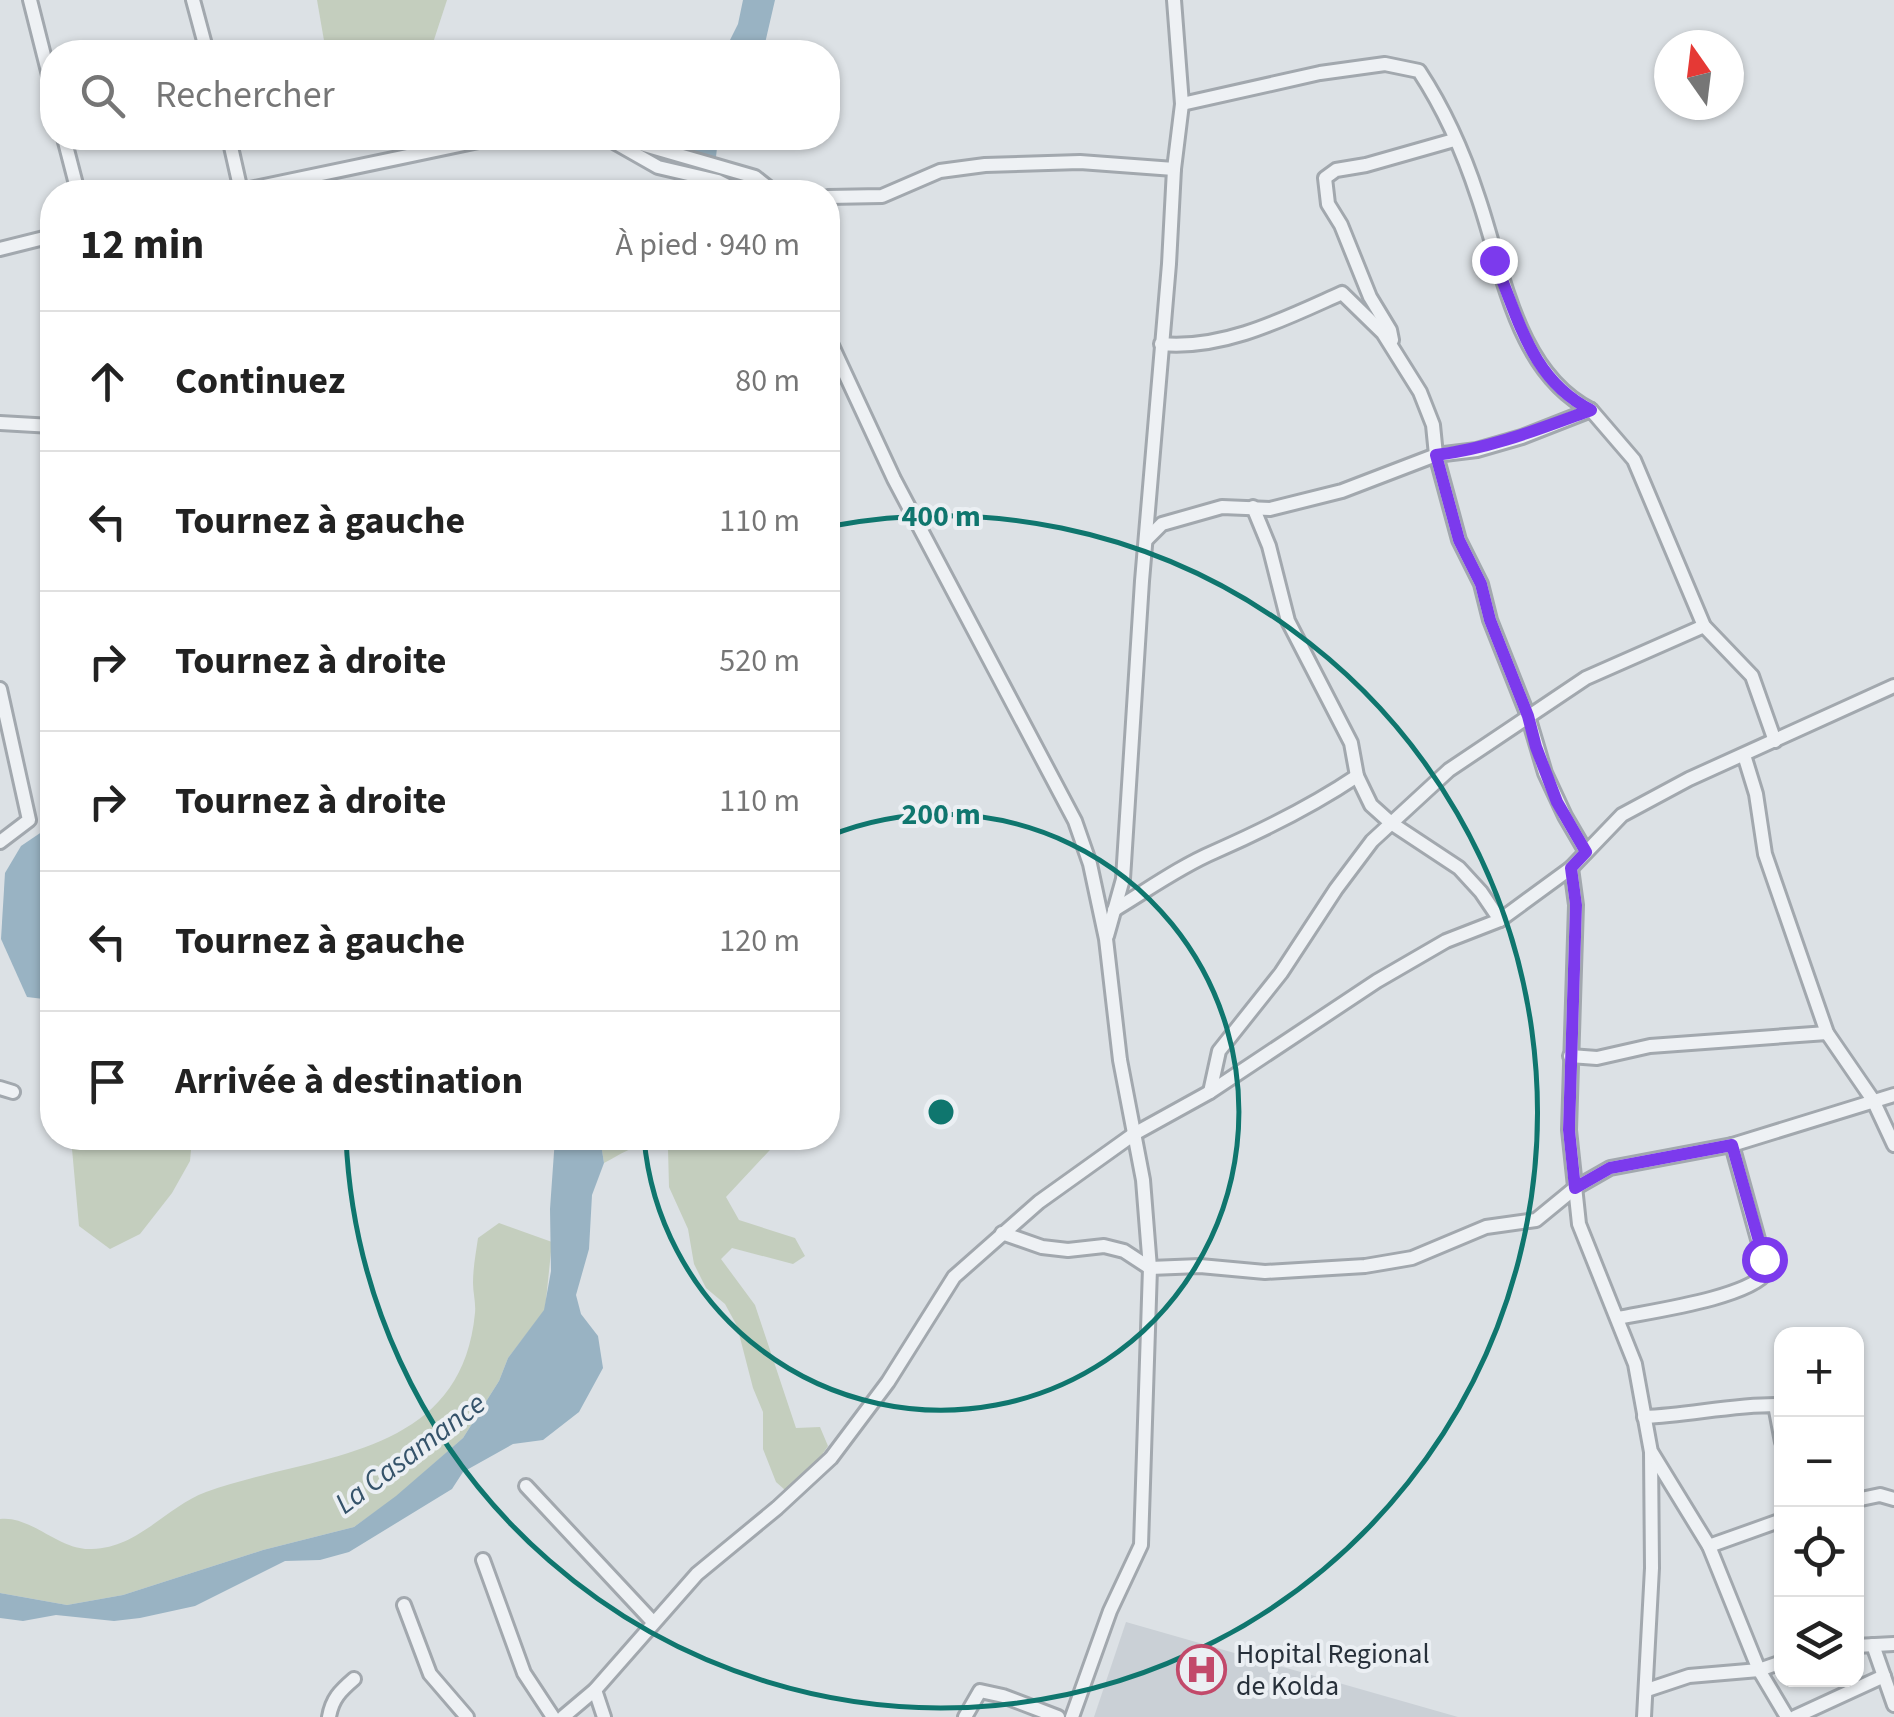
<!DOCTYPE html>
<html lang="fr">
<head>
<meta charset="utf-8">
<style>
	:root { --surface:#fff; --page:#f6f6f6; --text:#222; --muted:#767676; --line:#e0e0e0 }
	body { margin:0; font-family:"Source Sans 3",sans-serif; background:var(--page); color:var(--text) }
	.controls { position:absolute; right:30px; bottom:30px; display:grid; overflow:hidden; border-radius:20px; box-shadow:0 2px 8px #0004 }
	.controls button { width:90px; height:90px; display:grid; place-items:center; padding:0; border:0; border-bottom:2px solid var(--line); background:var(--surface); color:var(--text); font:50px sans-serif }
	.compass { position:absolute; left:1654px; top:30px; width:90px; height:90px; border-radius:50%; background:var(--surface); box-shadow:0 2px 8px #0004; rotate:346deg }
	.stop { position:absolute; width:30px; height:30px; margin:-22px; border:8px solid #7c3aed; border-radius:50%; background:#fff }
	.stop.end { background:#7c3aed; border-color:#fff; box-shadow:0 2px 10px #0008 }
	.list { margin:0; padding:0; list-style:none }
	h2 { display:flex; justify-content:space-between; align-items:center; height:130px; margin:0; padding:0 40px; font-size:42px }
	h2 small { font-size:32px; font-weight:400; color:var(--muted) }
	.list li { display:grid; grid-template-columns:65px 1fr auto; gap:30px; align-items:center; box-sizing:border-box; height:140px; padding:0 40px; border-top:2px solid var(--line) }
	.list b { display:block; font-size:38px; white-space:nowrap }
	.list em { font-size:32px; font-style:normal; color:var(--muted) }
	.icon { flex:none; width:55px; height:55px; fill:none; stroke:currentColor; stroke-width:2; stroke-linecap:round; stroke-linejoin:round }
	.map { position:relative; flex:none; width:1894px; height:1717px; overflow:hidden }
	.search { position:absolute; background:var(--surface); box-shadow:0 2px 8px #0004; left:40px; top:40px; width:800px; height:110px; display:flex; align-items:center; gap:25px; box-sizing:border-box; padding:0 35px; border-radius:40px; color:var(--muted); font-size:38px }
	.panel { position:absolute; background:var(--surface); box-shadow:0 2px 8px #0004; left:40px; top:180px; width:800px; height:970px; border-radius:40px }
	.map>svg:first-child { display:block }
	.built { fill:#cad0d6 }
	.green { fill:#c4cebe }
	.water { fill:#99b3c3 }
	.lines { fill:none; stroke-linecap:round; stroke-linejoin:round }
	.minor-casing { stroke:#a2a8ae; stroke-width:18 }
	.minor { stroke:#eef1f4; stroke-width:12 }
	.route { stroke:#7c3aed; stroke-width:12 }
	.ring { fill:none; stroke:#0f766e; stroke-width:5 }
	.labels { text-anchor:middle; stroke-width:8; stroke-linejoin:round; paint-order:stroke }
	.poi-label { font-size:28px; fill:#27303a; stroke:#ebeff3; text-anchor:start }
	.water-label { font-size:30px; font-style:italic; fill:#35536a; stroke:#ebeff3 }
	.centre { fill:#0f766e; stroke:#ebeff3; stroke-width:5 }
	.ring-label { font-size:30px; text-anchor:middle; font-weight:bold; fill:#0f766e; stroke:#ebeff3; stroke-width:8; stroke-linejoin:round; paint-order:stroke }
</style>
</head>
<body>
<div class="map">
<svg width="1894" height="1717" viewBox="0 0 1894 1717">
	<rect width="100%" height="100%" fill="#dce1e5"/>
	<!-- built -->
	<path class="built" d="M1126,1622L1458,1717H1094Z"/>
	<!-- green -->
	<g class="green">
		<path d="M317,0H447L430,52H326Z"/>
		<path d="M71,1138H192L190,1161L172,1193L140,1234L110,1249L79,1226Z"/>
		<path d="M600,1138H781L726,1197L739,1220L795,1238L805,1256L793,1264L732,1248L721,1259L755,1305L796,1428L820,1427L828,1446L815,1465L785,1490L776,1482L763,1449V1412L753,1388L737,1326L725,1304L706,1288L694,1264L688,1229L669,1187L668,1149C645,1136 625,1152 604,1163Z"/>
		<path d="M499,1223L552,1242L545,1310L508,1358L499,1381L463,1438L396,1497L354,1527L263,1550L123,1595L67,1605L0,1593V1519C31,1515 59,1551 92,1549C138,1548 166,1507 206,1492C314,1453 461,1460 475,1313C476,1303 473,1293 473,1283C473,1268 476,1252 478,1238Z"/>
	</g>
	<!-- water -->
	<g class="water">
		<path d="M743,0H775L763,52H724L738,24Z"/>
		<path d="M696,138H723L717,148L712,192H678Z"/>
		<path d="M52,825V1000L27,997L1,939L5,873L21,846Z"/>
		<path d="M555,1138H600L604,1163L592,1195L589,1249L576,1295L581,1314L598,1336L603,1368L579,1412L543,1440L513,1444L463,1472L452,1489L349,1552L320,1560L285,1561L195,1606L140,1618L114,1621L56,1615L23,1621L0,1618V1593L67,1605L123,1595L263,1550L354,1527L396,1496L463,1438L499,1381L508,1358L544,1310L551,1271L550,1209Z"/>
	</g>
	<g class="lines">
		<defs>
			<g id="minor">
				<path d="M30,0L52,87"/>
				<path d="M193,0L207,52"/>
				<path d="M1182,104L1320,73L1385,64L1419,71C1444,109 1464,154 1478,197C1503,270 1516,372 1591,410"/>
				<path d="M64,138L78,192"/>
				<path d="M229,138L241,191"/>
				<path d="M607,138L658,167L718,181L740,192"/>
				<path d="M620,138L755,177L774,192"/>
				<path d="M236,192L493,138"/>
				<path d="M828,197L882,196L940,171L985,165L1080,162L1174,169"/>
				<path d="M0,249L52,236"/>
				<path d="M828,337L894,479L1075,821L1090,864L1106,939L1120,1060L1143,1180L1150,1268L1141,1545L1110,1611L1072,1717"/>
				<path d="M1392,340L1390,330L1370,297L1341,225L1328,204L1325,178L1336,170L1366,165L1454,140"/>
				<path d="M1161,344C1224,350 1286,318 1342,293L1383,333L1420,392L1433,425L1436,455L1459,540L1481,584L1490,620L1528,716L1545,773L1565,816L1586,852"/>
				<path d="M0,423L52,426"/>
				<path d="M1253,507L1269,546L1288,621L1351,743L1357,776L1371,805L1391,823L1459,868L1481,892L1500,920"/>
				<path d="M1146,540L1162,524L1222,507L1270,509L1342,491L1436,455L1477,450L1522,437L1591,410L1634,460L1704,626L1752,676L1775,741"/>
				<path d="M0,689L29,820L0,842"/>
				<path d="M1744,755L1756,794L1765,854L1827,1033L1873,1100L1894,1145"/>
				<path d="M1571,868L1576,905L1569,1130L1579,1224L1635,1364L1651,1452L1652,1568L1644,1717"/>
				<path d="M1114,910C1146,891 1179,867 1214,852C1264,830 1311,807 1357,776"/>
				<path d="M1107,936L1123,879L1142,581L1169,264L1174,169L1182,104L1174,0"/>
				<path d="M1570,1056L1597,1058L1650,1046L1827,1033"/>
				<path d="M0,1088L13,1092"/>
				<path d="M1210,1092L1219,1051L1281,973L1336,889L1372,841L1449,770L1586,678L1704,626"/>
				<path d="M1002,1233L1042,1247L1068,1250L1104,1246L1124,1251L1150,1268L1200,1266L1265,1272L1365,1266L1412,1258L1486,1227L1536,1220L1575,1188L1610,1168L1732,1145L1894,1095"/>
				<path d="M1618,1318C1652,1311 1748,1298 1767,1272L1732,1145"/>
				<path d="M1644,1417C1689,1415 1731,1405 1775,1405L1782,1442"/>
				<path d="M1652,1453L1709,1546L1759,1670L1787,1717"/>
				<path d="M526,1486L653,1622"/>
				<path d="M1856,1500L1880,1495L1894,1499"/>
				<path d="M1709,1546L1782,1520"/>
				<path d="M483,1560L524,1673L553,1717"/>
				<path d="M404,1605L430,1674L467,1717"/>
				<path d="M1873,1645L1894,1705"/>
				<path d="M1856,1646L1894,1644"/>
				<path d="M595,1690L604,1717"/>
				<path d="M1647,1690L1689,1676L1759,1670L1782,1662"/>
				<path d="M329,1717C332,1699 340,1691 354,1679"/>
				<path d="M563,1717L595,1690L697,1574L777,1508L831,1458L888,1382L954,1277L1039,1202L1134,1134L1210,1092L1377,981L1446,941L1500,920L1571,868L1622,815L1689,779L1894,686"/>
				<path d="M965,1717L980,1691L1003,1696L1058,1717"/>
				<path d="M1795,1717L1884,1676"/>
			</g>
		</defs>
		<!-- minor casing -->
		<use href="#minor" class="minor-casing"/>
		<!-- minor -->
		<use href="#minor" class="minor"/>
	</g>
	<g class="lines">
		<!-- route -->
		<path class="route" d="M1494,260C1519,318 1530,379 1591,410C1539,429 1492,448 1436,455L1459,540L1481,584L1490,620L1528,716L1536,747L1557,802L1586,852L1571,868L1576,905L1569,1130L1575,1188L1610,1168L1732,1145L1764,1259"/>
	</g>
	<!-- distance rings -->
	<g class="ring">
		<path d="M829 836A298 298 0 1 1 644 1138"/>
		<path d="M832 526A596 596 0 1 1 346 1138"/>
	</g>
	<!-- icons -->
	<defs>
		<symbol id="hospital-ring" viewBox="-11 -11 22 22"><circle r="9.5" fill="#ebeff3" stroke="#c2496a" stroke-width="1.5"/><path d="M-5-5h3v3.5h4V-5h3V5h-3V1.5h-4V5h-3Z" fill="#c2496a"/></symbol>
	</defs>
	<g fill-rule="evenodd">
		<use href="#hospital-ring" x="1174" y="1642" width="55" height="55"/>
	</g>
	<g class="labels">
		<!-- poi labels -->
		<g class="poi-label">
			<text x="1236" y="1663">Hopital Regional<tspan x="1236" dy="32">de Kolda</tspan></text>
		</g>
		<!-- water labels -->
		<g class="water-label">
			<text transform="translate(410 1453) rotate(-37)" y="10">La Casamance</text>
		</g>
	</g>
	<circle cx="941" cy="1112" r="15" class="centre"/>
	<g class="ring-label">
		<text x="941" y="526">400 m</text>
		<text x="941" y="824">200 m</text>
	</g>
</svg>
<div class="controls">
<button>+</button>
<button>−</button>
<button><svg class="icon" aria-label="locate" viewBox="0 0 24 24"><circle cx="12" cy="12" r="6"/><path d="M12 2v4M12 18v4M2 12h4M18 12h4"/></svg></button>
<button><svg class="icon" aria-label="layers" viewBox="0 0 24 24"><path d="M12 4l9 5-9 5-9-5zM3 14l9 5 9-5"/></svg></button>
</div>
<svg class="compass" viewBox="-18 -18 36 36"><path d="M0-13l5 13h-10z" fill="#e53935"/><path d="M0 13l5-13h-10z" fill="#767676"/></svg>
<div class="stop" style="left:1764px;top:1259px"></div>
<div class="stop end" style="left:1494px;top:260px"></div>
<div class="search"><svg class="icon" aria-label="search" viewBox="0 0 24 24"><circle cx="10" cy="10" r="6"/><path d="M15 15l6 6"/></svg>Rechercher</div>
<section class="panel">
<h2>12 min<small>À pied · 940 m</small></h2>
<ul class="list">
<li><svg class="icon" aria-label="ahead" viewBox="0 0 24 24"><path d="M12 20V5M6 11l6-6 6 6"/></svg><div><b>Continuez</b></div><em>80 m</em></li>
<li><svg class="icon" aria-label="left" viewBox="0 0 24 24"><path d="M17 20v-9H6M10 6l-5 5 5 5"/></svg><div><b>Tournez à gauche</b></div><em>110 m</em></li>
<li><svg class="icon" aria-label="right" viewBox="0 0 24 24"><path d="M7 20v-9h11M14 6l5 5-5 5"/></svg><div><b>Tournez à droite</b></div><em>520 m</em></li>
<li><svg class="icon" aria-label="right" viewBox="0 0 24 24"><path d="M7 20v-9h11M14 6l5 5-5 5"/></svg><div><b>Tournez à droite</b></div><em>110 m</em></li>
<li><svg class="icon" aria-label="left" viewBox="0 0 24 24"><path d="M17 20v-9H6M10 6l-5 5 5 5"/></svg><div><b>Tournez à gauche</b></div><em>120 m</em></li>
<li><svg class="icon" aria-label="arrive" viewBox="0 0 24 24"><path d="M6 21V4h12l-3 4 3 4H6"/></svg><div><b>Arrivée à destination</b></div></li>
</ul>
</section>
</div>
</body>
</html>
